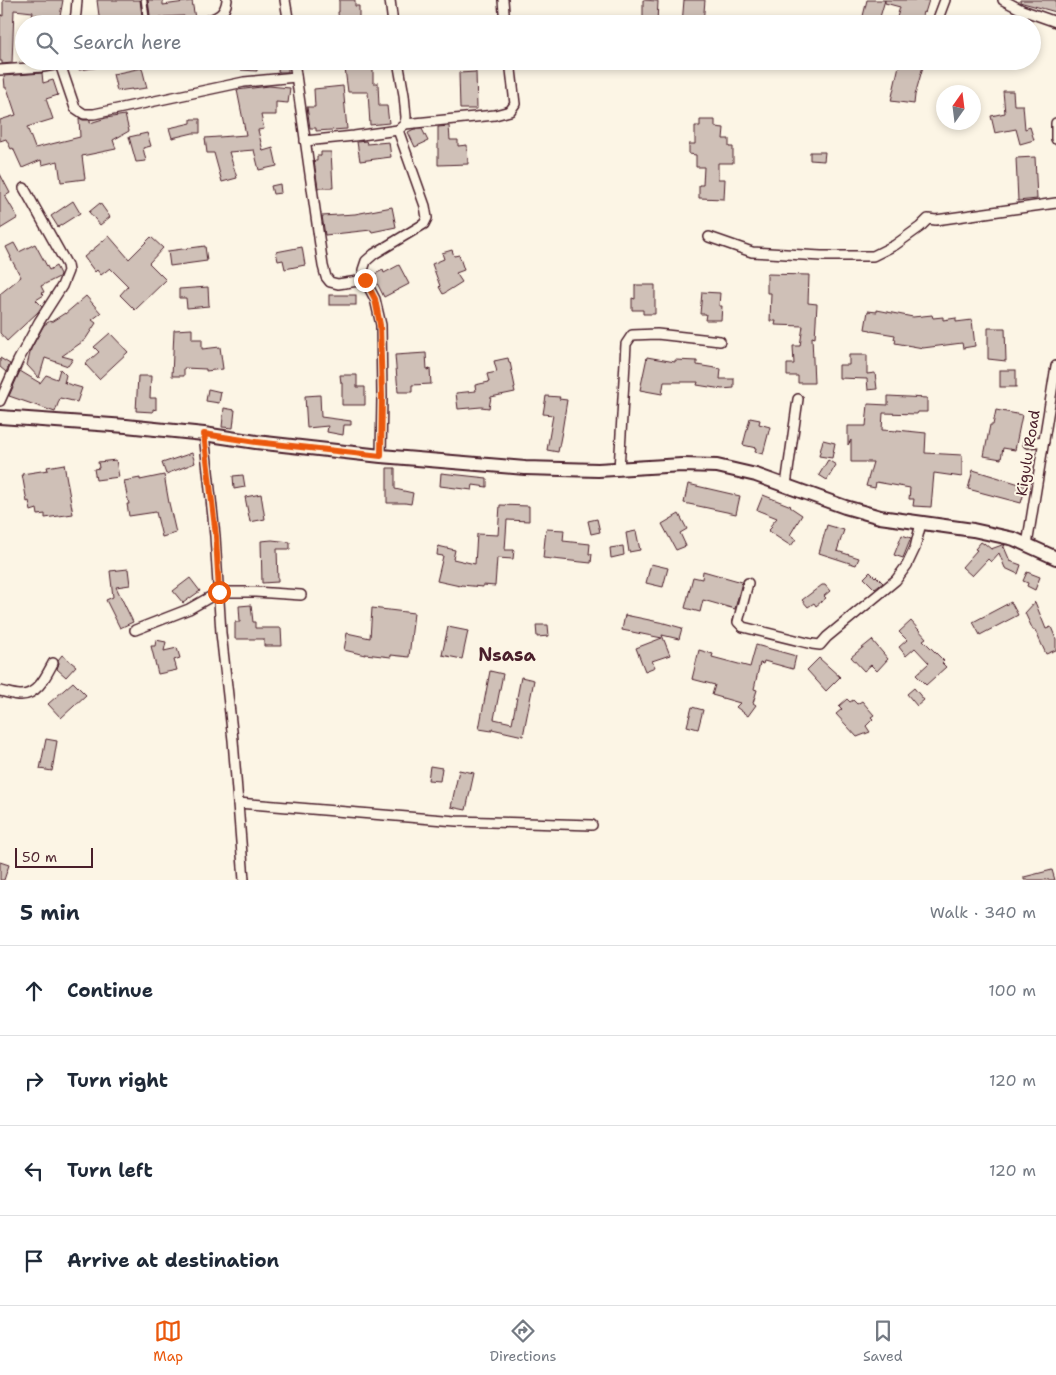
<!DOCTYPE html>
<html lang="en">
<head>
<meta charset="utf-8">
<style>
	:root { --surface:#fff; --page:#f6f6f7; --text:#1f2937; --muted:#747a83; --line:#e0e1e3; --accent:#ea580c }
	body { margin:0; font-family:"Shantell Sans",sans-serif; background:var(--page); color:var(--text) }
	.compass { position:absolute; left:936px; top:85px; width:45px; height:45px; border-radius:50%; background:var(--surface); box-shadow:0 2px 8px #0003; rotate:14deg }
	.scale { position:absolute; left:15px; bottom:12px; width:78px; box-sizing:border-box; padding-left:5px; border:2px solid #4a1f2b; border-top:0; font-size:14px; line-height:18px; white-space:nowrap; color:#4a1f2b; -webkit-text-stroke:4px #fcf5e5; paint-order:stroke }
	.stop { position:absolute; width:15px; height:15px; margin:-11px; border:4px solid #ea580c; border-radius:50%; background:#fff }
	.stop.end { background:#ea580c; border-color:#fff; box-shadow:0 1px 5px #0008 }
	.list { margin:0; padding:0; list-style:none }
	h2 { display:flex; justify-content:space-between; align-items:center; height:65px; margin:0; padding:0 20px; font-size:21px }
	h2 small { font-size:16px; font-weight:400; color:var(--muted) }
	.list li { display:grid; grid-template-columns:32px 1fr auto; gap:15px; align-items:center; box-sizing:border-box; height:90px; padding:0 20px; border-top:1px solid var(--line) }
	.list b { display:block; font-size:19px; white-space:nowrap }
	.list em { font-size:16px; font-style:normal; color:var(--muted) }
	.icon { flex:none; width:28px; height:28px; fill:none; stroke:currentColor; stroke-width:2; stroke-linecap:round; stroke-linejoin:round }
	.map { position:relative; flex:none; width:1056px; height:880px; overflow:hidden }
	.search { position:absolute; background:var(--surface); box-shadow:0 2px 8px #0003; left:15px; right:15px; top:15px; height:55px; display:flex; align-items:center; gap:12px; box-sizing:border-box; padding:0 18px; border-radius:28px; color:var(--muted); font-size:19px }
	.sheet { height:425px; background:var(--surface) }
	nav { display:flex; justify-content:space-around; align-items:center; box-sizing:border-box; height:70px; border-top:1px solid var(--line); background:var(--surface); font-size:14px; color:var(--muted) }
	nav a { display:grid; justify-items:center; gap:2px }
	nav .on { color:var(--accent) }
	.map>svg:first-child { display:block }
	.building { fill:#cfc0b7; stroke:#4a1f2b }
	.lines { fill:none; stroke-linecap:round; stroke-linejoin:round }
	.lane-casing { stroke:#4a1f2b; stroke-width:8 }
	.street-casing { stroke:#4a1f2b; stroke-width:12 }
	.secondary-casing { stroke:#4a1f2b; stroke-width:16 }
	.lane { stroke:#fcf5e5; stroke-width:4.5 }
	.street { stroke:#fcf5e5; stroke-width:9 }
	.secondary { stroke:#fcf5e5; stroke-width:12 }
	.route { stroke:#ea580c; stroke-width:6 }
	.labels { text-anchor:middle; stroke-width:4; stroke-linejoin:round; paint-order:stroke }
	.street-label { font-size:15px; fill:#4a1f2b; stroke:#fcf5e5 }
	.quarter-label { font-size:18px; font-weight:bold; fill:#4a1f2b; stroke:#fcf5e5 }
</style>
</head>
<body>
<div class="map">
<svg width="1056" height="880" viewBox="0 0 1056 880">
	<rect width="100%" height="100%" fill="#fcf5e5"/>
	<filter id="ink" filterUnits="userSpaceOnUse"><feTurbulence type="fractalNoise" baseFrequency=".02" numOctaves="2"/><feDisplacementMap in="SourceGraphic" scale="10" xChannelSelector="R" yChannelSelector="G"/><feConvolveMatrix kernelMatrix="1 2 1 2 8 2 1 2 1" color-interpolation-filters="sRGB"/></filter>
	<g filter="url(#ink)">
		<!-- building -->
		<g class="building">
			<path d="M3,0H63L59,22L32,18L33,12L14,10L12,63L2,64V61H0V15L3,16Z"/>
			<path d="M97,0H140L143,24H100Z"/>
			<path d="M148,0H163V5L192,1L195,18L185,20L184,16L160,17L161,23H151Z"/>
			<path d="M339,0H355V6H359V24H339L338,12H339Z"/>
			<path d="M643,0L658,1L657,24H643Z"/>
			<path d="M684,0H705L703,24H682Z"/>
			<path d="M867,0H885L878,24H861Z"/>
			<path d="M885,0H929L925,13L923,12L920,24H895L900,7L885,3Z"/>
			<path d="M1020,0H1056V12L1023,3L1020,2Z"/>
			<path d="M77,61H106L107,66L79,70Z"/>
			<path d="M241,61H257V71L241,70Z"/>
			<path d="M279,61H288V72H278Z"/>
			<path d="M344,61H352L353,67L373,66V83H378L379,106H387L389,123L370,125L368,92H348Z"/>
			<path d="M900,61H919L924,63L915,95L914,104L891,101Z"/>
			<path d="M142,68L147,88L132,90V89L117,91L113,74Z"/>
			<path d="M476,72L477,109H460L459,73Z"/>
			<path d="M42,73L43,83L53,80L58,95L46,99L53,119L27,127L35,148L80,137L79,118L83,120H90V123L106,118L125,115L129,131L113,140L116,149L82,156L85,179L61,182L58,161L42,165L41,160L22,168L13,148L11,149L6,139L0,141V120L16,115L7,88H5L4,76Z"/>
			<path d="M269,86L290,88L288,103L276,102V115H261L264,129L258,130L263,151L273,148L277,166L259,170L254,150L229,152L237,178L222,182L214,153H207L205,138L246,135L237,90Z"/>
			<path d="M343,86L347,129L316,131V128H310L307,107H315L314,89Z"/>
			<path d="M1003,91H1013L1014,105H1023L1025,129L1030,127L1034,140L1020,144L1016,129L995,133L991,116L1005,113Z"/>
			<path d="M191,119H200V133H193L172,138L169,128L191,123Z"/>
			<path d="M700,120H715V127L724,128L723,139H729V147H733V163H718V179H725L724,199L699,198V185H703L704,167H696V155L689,154V144H695V126H700Z"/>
			<path d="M449,126L450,140H458V146L467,145L468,164L438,165V127Z"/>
			<path d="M414,129H422L428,141L415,147L408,132Z"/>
			<path d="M147,133L151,146L143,148L146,161L136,162L129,137Z"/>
			<path d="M366,141L367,144L389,142L391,157L360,161L357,142Z"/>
			<path d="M321,152H331L333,188H318L314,161H317V156H321Z"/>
			<path d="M810,152H825L824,161L810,160Z"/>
			<path d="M1035,157L1037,199L1018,201L1016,158Z"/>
			<path d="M0,174L10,193L5,196L18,218L0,229Z"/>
			<path d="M280,184L281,193L273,194L271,186Z"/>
			<path d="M73,201L80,213L58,227L51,216Z"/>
			<path d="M100,203L110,217L100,225L89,212Z"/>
			<path d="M392,207L396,227L372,232L371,230L325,235L322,216L355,214Z"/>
			<path d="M109,236L129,259L151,237L163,248L149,263L166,280L135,310L120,295L128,286L110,268L101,275L97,270L95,272L84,257Z"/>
			<path d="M14,243L19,252L35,244L49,270L56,266L60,274L59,277L41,286L44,292L42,293L44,295L36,300L42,306L38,312L7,341L0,333V294L21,277L10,257H11L6,247Z"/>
			<path d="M205,246L207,261L170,266L168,251Z"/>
			<path d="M302,247L305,265L285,269L283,260L278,261L276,252Z"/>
			<path d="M452,250L454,256L459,255L464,270L456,273L462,282L443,294L439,287L440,286L432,264L444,259L442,253Z"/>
			<path d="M399,265L409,284L384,297L373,275L383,270L384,273Z"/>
			<path d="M767,274L809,275L808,303L817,304L815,338L812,337L814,383H798V376H787V364H794L793,346H800L803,326L775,325L776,321H770L771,293H767Z"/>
			<path d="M635,285H655V314H643V310H632V298L635,299Z"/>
			<path d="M208,287L209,306L187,308L186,298H179V289Z"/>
			<path d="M702,292L720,293L719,306H722L721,320H705L706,314H700Z"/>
			<rect x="329" y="295" width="27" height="10"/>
			<path d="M86,296L101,313L92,320L96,323L85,340L62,356L73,359L68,366L45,358L39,378L27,365L31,349L44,325L50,321L51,322L65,313V314Z"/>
			<path d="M877,310L913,317L932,315L933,318L943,317V320L956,318V322L972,320L975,346L963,348L962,343L923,348L895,343L896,339H894L895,335L871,331V330L865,329L868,311L877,312Z"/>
			<path d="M988,328H1005L1006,361L988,359Z"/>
			<path d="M192,329V339H202V349L220,347L223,369L206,371V369L184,368V376H172L174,330Z"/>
			<path d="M110,333L128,352L99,379L85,364L99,352L94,347Z"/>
			<path d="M426,353L427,370L430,369L431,384L412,385V392H398L395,355Z"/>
			<path d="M849,355H867V374L875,373L877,389L868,390L867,379L839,378V365H849Z"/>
			<path d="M647,357L675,362V360L697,361V365L721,369L720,379H734V388L722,389L697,385L698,382H664L662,394L640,390Z"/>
			<path d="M0,358L10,364L6,372L0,367Z"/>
			<path d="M508,358L509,362H510L515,387L514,388L515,392L491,397L489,408L481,407L458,409L456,393L476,391L475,385L489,382L487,374L497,372L494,361Z"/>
			<path d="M60,369L66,375L64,383L66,381L65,383L82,388L77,402L60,398L55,412L9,396L20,371L40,383L46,375L57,379Z"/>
			<rect x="1000" y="370" width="16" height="17"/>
			<path d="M340,375H357V387H365V405H342V383H341Z"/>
			<path d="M138,376H151L150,398H156V410L153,409V412L136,411Z"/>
			<path d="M208,389L221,392L219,403L206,401Z"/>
			<path d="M320,395L321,417L351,421V425H344L343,435L327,432L328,426L307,428L305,396Z"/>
			<path d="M546,396L560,397L559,399L567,400L562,431L558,452L547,450L553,415L543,414Z"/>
			<path d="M888,396L927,398V412H918L917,414L883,413L882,430L897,431V430L926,433L925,453L962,455V477L934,473L931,507L913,506L914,499H909L910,488L876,482L875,488L866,486L873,462H851V440L848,445V426H866L868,404L888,405Z"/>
			<path d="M224,408L235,410L233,428L222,427Z"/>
			<path d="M996,410L1022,415L1015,450L1003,448L1001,459L984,456L990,425H993Z"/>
			<path d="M750,418L760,420L759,424L770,427L763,454L755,452L756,448L743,445Z"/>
			<path d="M823,440L835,443L832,458L819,456Z"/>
			<path d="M192,453L195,463L166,474L162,463Z"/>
			<path d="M116,460L119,477L96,480L94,469L99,468L98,462Z"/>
			<path d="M828,460L836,465L827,480L819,475Z"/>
			<path d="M64,464L73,514L45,518V514L38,515L37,509L31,511L29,501L27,502L22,474L48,470L47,467Z"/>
			<path d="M387,468H395V489L413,493L411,504L405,503H387Z"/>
			<path d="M973,470L1026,486L1021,503L968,489Z"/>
			<path d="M441,473L487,478V487L473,485L472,490L440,486Z"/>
			<path d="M164,475L169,503L176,533L162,537L156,512L129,516L127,504H129L124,481L140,478V480Z"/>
			<path d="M243,475L245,487L234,489L233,476Z"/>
			<path d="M688,484L740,496L736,514L684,503Z"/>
			<path d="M261,494L265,519L250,522L245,497Z"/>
			<path d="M763,495L791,506L790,507L802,515L790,535L796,539L791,546L768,531L772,527L770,526L777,518L757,510Z"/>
			<path d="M500,505L529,506V521L507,520L505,550H514L513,559L497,558L495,586L483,585V587L461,585L460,586L437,581L443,556L437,555L438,546L455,550L453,559L475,564L477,534L498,535Z"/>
			<path d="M679,514L687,529L680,533L686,546L676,550L662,524Z"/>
			<path d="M597,519L600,532L591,534L588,521Z"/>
			<path d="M827,525L844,530L837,551L859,558L856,565L819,553Z"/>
			<path d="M546,529L564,530L563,541L590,544L589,554H592L591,563L543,558Z"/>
			<path d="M636,531L640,550L629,552L626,533Z"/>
			<path d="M902,535L911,538L903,558L894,555Z"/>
			<path d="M272,540L290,542V549H277L278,582L262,583L261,541Z"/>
			<path d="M981,542L984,544V543L991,549L1002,545H1005L1003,548L1004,547L1010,561L1021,565L1018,574L1005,568L999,553L991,562L988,559L972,576L962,567L977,550L975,549Z"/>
			<path d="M623,546L624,555L611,558L610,548Z"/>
			<path d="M651,564L668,568L663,587L646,583Z"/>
			<path d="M128,569L130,585L116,587L133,622L120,628L106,600L113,597L110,571Z"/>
			<path d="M703,571L742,582L735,609L703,600L700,612L685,608L693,577L702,579Z"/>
			<path d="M870,572L875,577L876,576L883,583L875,589L864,578Z"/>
			<path d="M1027,572L1040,577L1035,590L1027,586L1028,583L1023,581Z"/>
			<path d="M190,578L200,591L183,603L173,591Z"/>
			<path d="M822,585H825L830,591L824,596L826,598L816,606L814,603L808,607L802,600Z"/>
			<path d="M1011,602L1018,615L980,635L973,622Z"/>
			<path d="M1035,602L1046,629L1051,627L1056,639V650L1046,654L1035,630H1033L1025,613Z"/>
			<path d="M251,605L253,622H255V628H281L282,646H264V639H235V622H240L239,606Z"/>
			<path d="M372,608L414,613L409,657L391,655V657L365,654V655L344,650L347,633L370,638Z"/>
			<path d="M625,615L664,623L682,628L679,639L662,635L670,655L652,661L655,667L645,671L636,648L662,638L622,630Z"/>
			<path d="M911,621L926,638L923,640L944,661L942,663L946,667L926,685L916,675L929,663L915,648L906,656L899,647L907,640L899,632Z"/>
			<path d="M536,625H548L549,636L537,637Z"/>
			<path d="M448,627L468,631L462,659L442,655Z"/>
			<path d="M156,640L166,642L164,651L177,648L180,658L174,660L177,670L158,674L151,646H155Z"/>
			<path d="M872,640L888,659L877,671L871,665L864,671L851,657Z"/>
			<path d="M756,645L796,656L793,669L764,661L763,664L760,663L754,689L757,690L753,703L756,705L748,716L736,707L740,703L712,695L715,685L692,679L699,650L713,654L712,657L750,667Z"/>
			<path d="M62,655L76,666L66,677L57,669L59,663L58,660Z"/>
			<path d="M819,658L840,677L826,691L807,670Z"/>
			<path d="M490,671L503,674L494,719L512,723L521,677L534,680L523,736L492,729V731L479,729Z"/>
			<path d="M73,682L86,695L61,718L48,704Z"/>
			<path d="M914,688L924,700L917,706L907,694Z"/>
			<path d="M847,699L850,702L853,700L857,704L862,701L874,715L871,717L873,719L866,726L870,732L857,737L836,714L842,709L839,706Z"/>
			<path d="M692,707L703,710L698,729L687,726Z"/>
			<path d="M46,739L57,741L52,771L40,769Z"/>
			<path d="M430,766L442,768L440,781L428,780Z"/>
			<path d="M459,770L474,773L466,810L451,807Z"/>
			<path d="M0,862L9,865L4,880H0Z"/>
			<path d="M1052,870L1055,880H1024V877Z"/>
		</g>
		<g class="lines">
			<defs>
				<path id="lane" d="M144,0L147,24"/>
				<g id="street">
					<path d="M285,0L289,24"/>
					<path d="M390,0L393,24"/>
					<path d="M503,0L505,24"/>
					<path d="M1003,0L1022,10L1056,22"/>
					<path d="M74,24L76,13L77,0"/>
					<path d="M197,24C212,19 225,18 227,0"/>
					<path d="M936,24L945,0"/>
					<path d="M61,61L60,64L75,108L84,114H94L244,82L296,77"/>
					<path d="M294,61L323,266L326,277L330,282L338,284L365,280"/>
					<path d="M0,70L43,67L60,64"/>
					<path d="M1056,123V139"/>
					<path d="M405,124L495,115L510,111L515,104L510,61"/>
					<path d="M305,141L354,136L398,130L405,124L406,117L404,95L398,61"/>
					<path d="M709,237L752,252L821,256H873L895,245L920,227L928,219L936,220L1056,203"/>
					<path d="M0,401L18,361L39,322L62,286L68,271L67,265L24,188"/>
					<path d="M204,434L215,536L221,633L233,740L244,880"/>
					<path d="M1028,443L1044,441"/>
					<path d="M381,456L382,396L381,325L375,299L365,280L363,270L366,261L374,254L424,224L427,218L425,206L398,130"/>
					<path d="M619,470L626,344L632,335L657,334L720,341"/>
					<path d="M786,485L798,399"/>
					<path d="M1027,545L1056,366"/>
					<path d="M748,583L738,622L743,627L812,644L820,645L827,637L896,580L907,565L915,548L921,523"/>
					<path d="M135,630L189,609L219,592H255L301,595"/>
					<path d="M0,691C6,692 13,695 20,695C37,696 46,676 53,663"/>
					<path d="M238,803L456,821L592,825"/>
				</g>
				<path id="secondary" d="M0,417L126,426L204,434L256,442L381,456L525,468L598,470L682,465L717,466L756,475L845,507L880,517L973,530L1014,539L1056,558"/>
			</defs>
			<!-- lane casing -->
			<use href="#lane" class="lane-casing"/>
			<!-- street casing -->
			<use href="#street" class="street-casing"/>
			<!-- secondary casing -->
			<use href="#secondary" class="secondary-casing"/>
			<!-- lane -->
			<use href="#lane" class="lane"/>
			<!-- street -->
			<use href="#street" class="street"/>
			<!-- secondary -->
			<use href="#secondary" class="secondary"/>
		</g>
	</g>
	<g class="lines" filter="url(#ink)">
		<!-- route -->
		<path class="route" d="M219,592L216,536L204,434L256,442L381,456L382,396L380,325L375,299L365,280"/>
	</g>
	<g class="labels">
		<!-- street labels -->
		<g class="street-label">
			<text transform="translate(1028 453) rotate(-81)" y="5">Kigulu Road</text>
		</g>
		<!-- quarter labels -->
		<g class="quarter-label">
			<text x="507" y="661">Nsasa</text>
		</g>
	</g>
</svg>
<svg class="compass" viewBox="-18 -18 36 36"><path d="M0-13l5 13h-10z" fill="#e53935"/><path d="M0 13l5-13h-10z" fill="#747a83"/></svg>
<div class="scale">50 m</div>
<div class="stop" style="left:219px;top:592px"></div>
<div class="stop end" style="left:365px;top:280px"></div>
<div class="search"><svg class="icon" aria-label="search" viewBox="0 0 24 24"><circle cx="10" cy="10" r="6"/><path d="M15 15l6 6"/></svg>Search here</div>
</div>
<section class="sheet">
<h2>5 min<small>Walk · 340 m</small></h2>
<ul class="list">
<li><svg class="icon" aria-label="ahead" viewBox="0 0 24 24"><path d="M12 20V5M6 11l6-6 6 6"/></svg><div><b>Continue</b></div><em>100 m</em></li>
<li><svg class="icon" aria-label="right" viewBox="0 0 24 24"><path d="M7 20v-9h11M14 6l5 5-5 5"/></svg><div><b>Turn right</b></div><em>120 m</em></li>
<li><svg class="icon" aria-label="left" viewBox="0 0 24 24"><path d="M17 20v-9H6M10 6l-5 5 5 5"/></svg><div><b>Turn left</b></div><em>120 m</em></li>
<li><svg class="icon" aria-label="arrive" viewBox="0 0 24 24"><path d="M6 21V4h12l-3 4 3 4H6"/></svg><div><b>Arrive at destination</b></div></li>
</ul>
</section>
<nav>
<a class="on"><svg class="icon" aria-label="map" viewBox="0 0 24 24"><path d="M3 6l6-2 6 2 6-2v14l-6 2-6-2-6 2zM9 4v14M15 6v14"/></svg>Map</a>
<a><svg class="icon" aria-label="directions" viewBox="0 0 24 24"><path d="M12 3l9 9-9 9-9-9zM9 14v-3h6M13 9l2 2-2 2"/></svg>Directions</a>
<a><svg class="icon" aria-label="saved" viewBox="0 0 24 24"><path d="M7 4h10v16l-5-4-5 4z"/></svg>Saved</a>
</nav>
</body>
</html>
